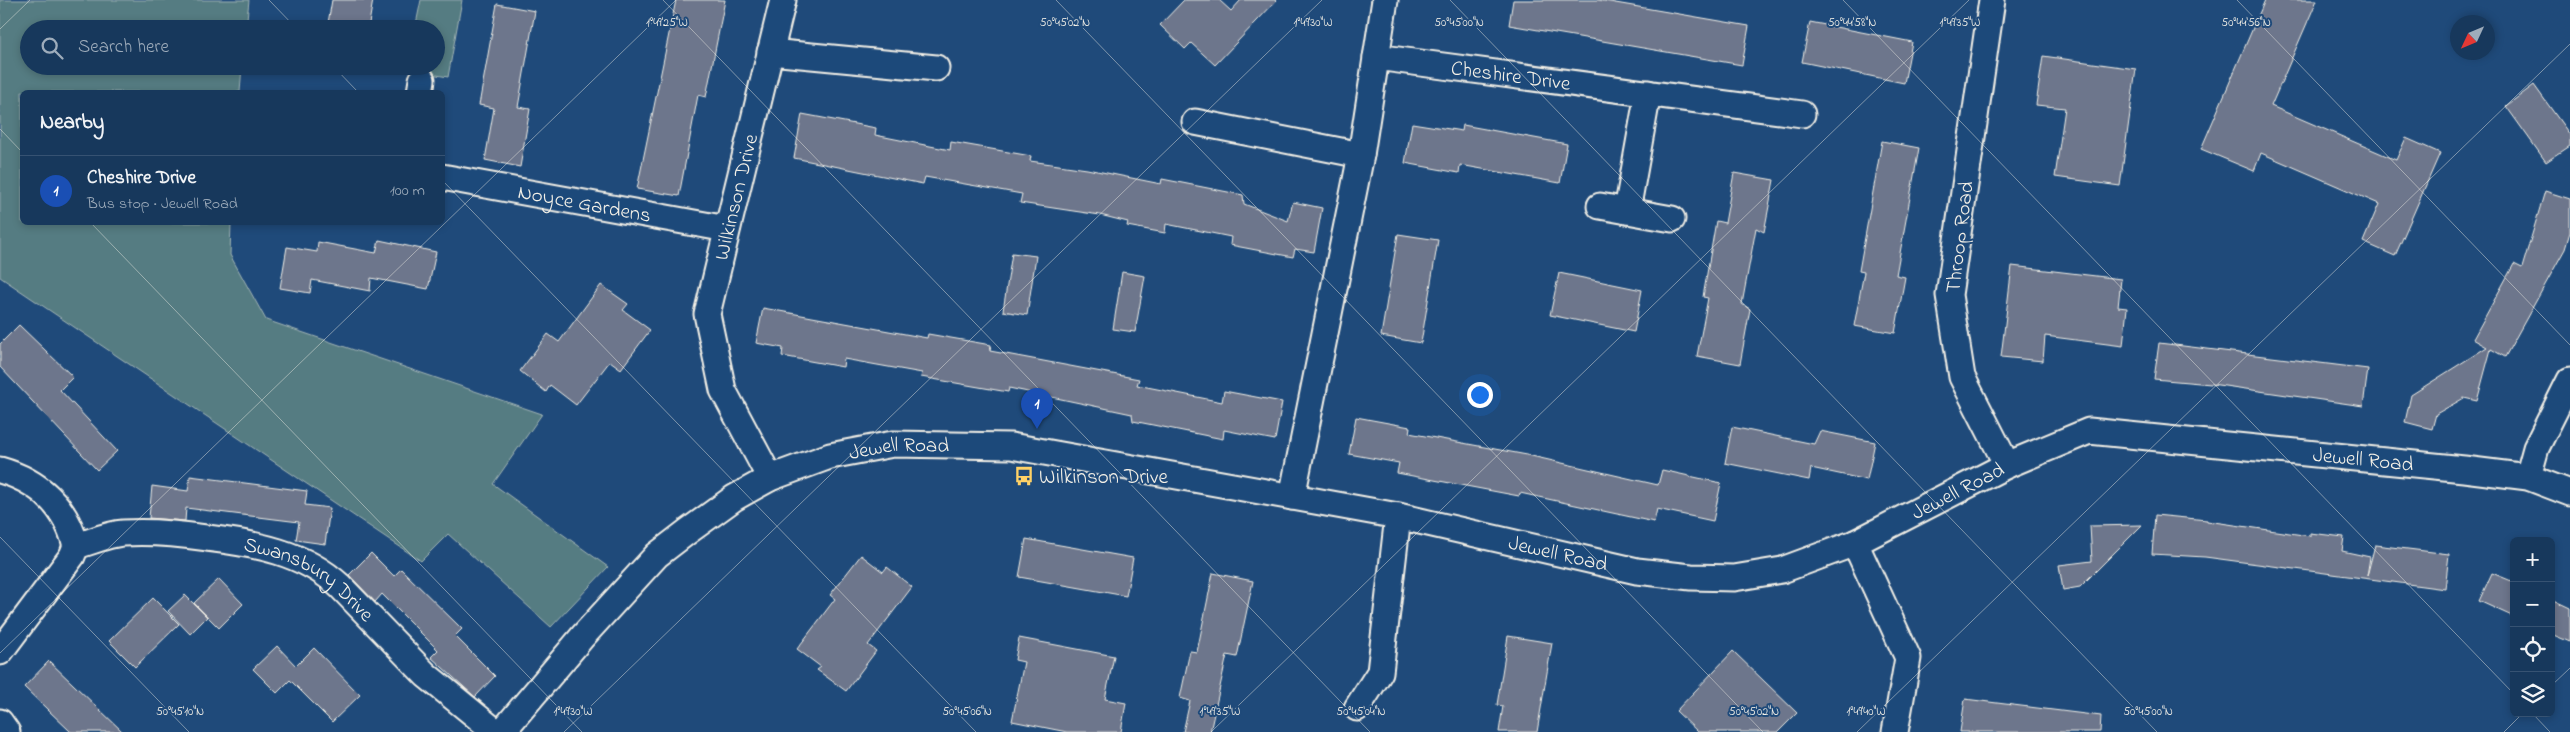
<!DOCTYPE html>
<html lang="en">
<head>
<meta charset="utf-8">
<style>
	:root { --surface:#17385c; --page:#203f62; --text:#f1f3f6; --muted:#9eacbb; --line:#365272; --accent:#ffd166 }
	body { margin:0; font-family:"Indie Flower",sans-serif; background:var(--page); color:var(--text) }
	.controls { position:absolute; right:15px; bottom:15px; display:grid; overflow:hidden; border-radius:8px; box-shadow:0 2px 8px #0003 }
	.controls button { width:45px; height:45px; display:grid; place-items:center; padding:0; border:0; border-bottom:1px solid var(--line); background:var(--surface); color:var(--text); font:25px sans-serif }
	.compass { position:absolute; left:2450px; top:15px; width:45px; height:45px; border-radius:50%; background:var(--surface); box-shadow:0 2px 8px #0003; rotate:226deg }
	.you { position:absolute; left:1479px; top:394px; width:18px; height:18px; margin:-12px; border:4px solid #fff; border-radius:50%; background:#1a73e8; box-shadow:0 0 0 8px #1a73e833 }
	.badge { display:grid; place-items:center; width:32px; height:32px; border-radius:50%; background:var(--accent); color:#fff; font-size:16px; font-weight:700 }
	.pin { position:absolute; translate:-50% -41px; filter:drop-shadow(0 1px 2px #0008) }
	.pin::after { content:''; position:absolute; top:26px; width:18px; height:15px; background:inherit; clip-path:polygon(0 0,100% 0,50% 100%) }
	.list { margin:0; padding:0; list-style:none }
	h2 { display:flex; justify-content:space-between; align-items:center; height:65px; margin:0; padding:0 20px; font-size:21px }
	h2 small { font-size:16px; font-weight:400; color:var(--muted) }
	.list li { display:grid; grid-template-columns:32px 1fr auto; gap:15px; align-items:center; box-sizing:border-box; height:70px; padding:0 20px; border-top:1px solid var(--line) }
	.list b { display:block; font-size:19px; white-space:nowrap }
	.list p { margin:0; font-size:16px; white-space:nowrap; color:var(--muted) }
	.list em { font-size:16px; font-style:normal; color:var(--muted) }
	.icon { flex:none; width:28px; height:28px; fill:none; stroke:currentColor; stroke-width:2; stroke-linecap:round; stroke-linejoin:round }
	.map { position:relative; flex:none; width:2570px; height:732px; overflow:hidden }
	.search { position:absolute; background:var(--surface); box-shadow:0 2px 8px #0003; left:20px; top:20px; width:425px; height:55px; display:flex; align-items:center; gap:12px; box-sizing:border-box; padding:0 18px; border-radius:28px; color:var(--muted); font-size:19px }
	.panel { position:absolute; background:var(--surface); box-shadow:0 2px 8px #0003; left:20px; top:90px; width:425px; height:135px; border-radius:8px }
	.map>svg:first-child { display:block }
	.green { fill:#557c82; stroke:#a4b6b5 }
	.building { fill:#6d768c; stroke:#f4f1e8 }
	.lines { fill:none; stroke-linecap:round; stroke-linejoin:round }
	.street-casing { stroke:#f4f1e8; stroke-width:29 }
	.street { stroke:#1f4a7a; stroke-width:25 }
	.ticks { fill:none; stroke:#f4f1e8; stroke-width:1; stroke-opacity:0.45 }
	.labels { text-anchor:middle; stroke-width:4; stroke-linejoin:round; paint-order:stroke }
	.street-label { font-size:21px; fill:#f4f1e8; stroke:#1f4a7a }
	.poi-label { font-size:21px; fill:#f4f1e8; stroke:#1f4a7a; text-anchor:start }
	.ticks-label { font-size:12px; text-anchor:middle; fill:#f4f1e8; stroke:#1f4a7a; stroke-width:4; stroke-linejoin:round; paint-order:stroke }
</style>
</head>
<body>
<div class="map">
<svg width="2570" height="732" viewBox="0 0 2570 732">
	<rect width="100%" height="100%" fill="#1f4a7a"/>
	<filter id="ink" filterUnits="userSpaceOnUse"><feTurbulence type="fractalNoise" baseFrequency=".02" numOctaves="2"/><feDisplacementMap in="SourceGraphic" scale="10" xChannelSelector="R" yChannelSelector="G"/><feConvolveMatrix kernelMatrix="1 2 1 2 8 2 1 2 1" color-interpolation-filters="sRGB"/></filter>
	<g filter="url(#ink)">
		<!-- green -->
		<g class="green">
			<path d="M0,0H249L246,29H29V66H242L240,92H22V222L231,223L230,255L266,320L542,414L493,484L608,567L551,627L448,534L421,561L0,277Z"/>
			<path d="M421,0H462L448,77L408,70L409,66H436V29H415Z"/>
		</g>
		<!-- building -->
		<g class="building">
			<path d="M332,0H373L368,29H327Z"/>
			<path d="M676,0H725L706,97L698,95L679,196L637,189Z"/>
			<path d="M1184,0H1219L1231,11L1241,0H1277L1215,65L1191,43L1185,49L1160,25Z"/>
			<path d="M1513,0H1598L1749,26L1742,65L1509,25Z"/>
			<path d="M2265,0H2317L2271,106L2396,160L2406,138L2440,153L2395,256L2363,242L2379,204L2261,153L2254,171L2201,149Z"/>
			<path d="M497,4L535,11L518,107L530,109L520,167L485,160L494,108L479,105Z"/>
			<path d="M1810,22L1912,42L1904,83L1802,62Z"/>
			<path d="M2043,56L2136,69L2120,186L2055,177L2065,108L2036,105Z"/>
			<path d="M2534,85L2570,135V146L2546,162L2506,106Z"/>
			<path d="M802,114L876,128L875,135L950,150L951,142L1031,156L1030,161L1087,169L1161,184L1162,179L1243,195L1244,204L1288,221L1293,202L1322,208L1314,252L1295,249L1293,257L1230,245L1231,237L1166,224L1165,233L1127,226L1128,222L1100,215L1020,203L1022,194L925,177L923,184L794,158Z"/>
			<path d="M1412,123L1462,131L1463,125L1567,144L1560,183L1460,165L1459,173L1405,163Z"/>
			<path d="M1882,141L1919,148L1896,275L1905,277L1895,333L1854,326L1864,272L1859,271Z"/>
			<path d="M1734,173L1774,180L1764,232L1756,228L1742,304L1750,309L1740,364L1697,356L1708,298L1703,297L1716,221L1725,223Z"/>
			<path d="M2545,191L2570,199V232L2565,249L2505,357L2491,349L2477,401L2464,398L2436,414L2432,429L2405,422L2411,395L2487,347L2473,339L2514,264L2522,268Z"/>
			<path d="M1398,234L1438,240L1421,343L1381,336Z"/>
			<path d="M379,240L436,252L428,289L371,278L370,291L312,280L310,293L280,288L287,247L317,252L318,242L376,253Z"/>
			<path d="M1012,253L1036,256L1027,315L1003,311Z"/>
			<path d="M2012,266L2121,279L2118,307L2127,308L2123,346L2045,336L2043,361L2001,357Z"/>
			<path d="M1122,272L1145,276L1135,332L1113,329Z"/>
			<path d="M1559,273L1642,290L1634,332L1550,315Z"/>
			<path d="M601,285L628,304L623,310L650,330L621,369L610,361L576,405L550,385L546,392L520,371L548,334L559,342Z"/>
			<path d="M763,308L927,338L928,334L991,345L990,351L1139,379L1137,385L1222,402L1224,391L1282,402L1275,440L1224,430L1223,439L1133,421L1132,414L1009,388L1008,392L921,377L922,373L844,359L843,367L782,356L783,348L756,343Z"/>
			<path d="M19,325L73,377L60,390L117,451L97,470L0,367V344Z"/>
			<path d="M2159,343L2368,369L2363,406L2211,384L2154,379Z"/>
			<path d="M1356,417L1410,427L1409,433L1527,455L1658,485L1662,470L1721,483L1713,521L1657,509L1654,522L1520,493L1519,496L1397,473L1399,463L1349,454Z"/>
			<path d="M1732,427L1814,444L1820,431L1875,442L1867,480L1811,468L1809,480L1725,463Z"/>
			<path d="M190,476L307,491L305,505L330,508L325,544L296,540L299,522L186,508L185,521L149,518L152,486L188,491Z"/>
			<path d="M2155,515L2207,520V521L2310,536V533L2344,537L2342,551L2370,557L2367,576L2375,545L2449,554L2445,589L2205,557L2152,554Z"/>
			<path d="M2142,525L2080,587L2063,590L2059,565L2092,561L2090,526Z"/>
			<path d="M1026,539L1133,558L1126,596L1019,577Z"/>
			<path d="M371,553L394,576L401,569L462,629L455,636L495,676L475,697L431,657L438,650L382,594L375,602L349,575Z"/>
			<path d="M861,555L883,572L887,567L912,587L868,645L876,651L846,691L817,670L821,667L797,649L835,599L830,595Z"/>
			<path d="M1213,573L1253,581L1237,657L1227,655L1210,732H1183L1190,701L1180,698L1190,651L1197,652Z"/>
			<path d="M2492,573L2514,582V617L2479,601Z"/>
			<path d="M219,579L243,604L219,628L194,603Z"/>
			<path d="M185,595L207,617L190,634L168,611Z"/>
			<path d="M153,598L179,624L135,667L109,641Z"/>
			<path d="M2551,599L2570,608V642L2551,634Z"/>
			<path d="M1508,636L1552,643L1537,732H1499L1503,706L1497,705Z"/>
			<path d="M1019,638L1114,656L1105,699L1126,703L1121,732H1067L1012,721L1024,662L1015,660Z"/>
			<path d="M277,646L296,666L314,648L360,695L332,722L290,680L277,693L253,669Z"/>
			<path d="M1733,651L1797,713L1778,732H1698L1676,711Z"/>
			<path d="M49,661L123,732H71L24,687Z"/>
			<path d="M1965,699L2101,716L2100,732H1960Z"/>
		</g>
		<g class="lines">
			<defs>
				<g id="street">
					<path d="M1992,0L1949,295L1962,377L2007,465"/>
					<path d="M770,52L936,68"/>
					<path id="s1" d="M1376,57L1802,114"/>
					<path d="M420,92L422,80"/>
					<path d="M1195,122L1361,155"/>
					<path id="s2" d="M442,177L727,229"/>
					<path d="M1600,206L1672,219"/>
					<path d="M1627,211L1648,93"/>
					<path id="s3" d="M0,470C39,481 66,506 76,546C91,542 108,534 123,533C151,531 180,534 207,538C256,544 303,552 340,586L426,675L496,732"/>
					<path d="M2528,477L2536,448L2570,380"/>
					<path id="s4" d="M770,478L723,390L707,314L783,0"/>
					<path d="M1292,497L1361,155L1385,0"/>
					<path d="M1855,543L1908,658L1895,732"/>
					<path d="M0,652L72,556L76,546"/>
					<path d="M1357,708L1380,672L1398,516"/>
					<path d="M0,722L7,732"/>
					<path id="s5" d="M502,732L583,636L657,555L687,532L734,498L770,478L830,456L893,444L1011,446L1398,516L1637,571L1691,577L1734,578L1782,570L1855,543L2007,465L2089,431L2464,469L2528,477L2570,493"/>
				</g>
			</defs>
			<!-- street casing -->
			<use href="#street" class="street-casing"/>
			<!-- street -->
			<use href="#street" class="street"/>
		</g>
	</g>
	<!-- ticks -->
	<path class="ticks" d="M269,0L297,29M663,0L1370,732M1056,0L1763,732M1450,0L2157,732M1843,0L2514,694M2237,0L2570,345M0,29L30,0M333,66L358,92M0,129L22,152M442,180L976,732M90,222L582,732M0,537L189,732M0,653L676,0M2551,686L2570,668M2532,713L2550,732M564,732L1322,0M1211,732L1969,0M1857,732L2570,44M2504,732L2523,713"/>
	<!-- icons -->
	<defs>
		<symbol id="bus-bare" viewBox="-9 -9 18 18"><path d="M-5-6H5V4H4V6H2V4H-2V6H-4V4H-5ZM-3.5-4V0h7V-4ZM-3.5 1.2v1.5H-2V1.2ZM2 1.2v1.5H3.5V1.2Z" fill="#ffd166" stroke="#1f4a7a" stroke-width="2.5" paint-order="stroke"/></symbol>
	</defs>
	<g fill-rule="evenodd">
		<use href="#bus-bare" x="1010" y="462" width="28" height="28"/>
	</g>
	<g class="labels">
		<!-- street labels -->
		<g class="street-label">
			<text dy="7" stroke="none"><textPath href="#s1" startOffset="136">Cheshire Drive</textPath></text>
			<text dy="7" stroke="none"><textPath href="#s4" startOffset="298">Wilkinson Drive</textPath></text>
			<text dy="7" stroke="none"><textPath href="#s2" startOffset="145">Noyce Gardens</textPath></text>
			<text transform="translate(1959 237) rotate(-83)" y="7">Throop Road</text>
			<text dy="7" stroke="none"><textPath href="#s5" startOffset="506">Jewell Road</textPath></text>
			<text dy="7" stroke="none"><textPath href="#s5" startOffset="2016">Jewell Road</textPath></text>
			<text dy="7" stroke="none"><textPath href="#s5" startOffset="1596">Jewell Road</textPath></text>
			<text dy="7" stroke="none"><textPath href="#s5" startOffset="1176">Jewell Road</textPath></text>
			<text dy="7" stroke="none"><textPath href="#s3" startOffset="359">Swansbury Drive</textPath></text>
		</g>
		<!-- poi labels -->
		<g class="poi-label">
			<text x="1039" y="483">Wilkinson Drive</text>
		</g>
	</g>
	<g class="ticks-label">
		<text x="667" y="26">1°49'25"W</text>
		<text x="1313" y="26">1°49'30"W</text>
		<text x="1960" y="26">1°49'35"W</text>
		<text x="1065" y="26">50°45'02"N</text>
		<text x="1459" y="26">50°45'00"N</text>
		<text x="1852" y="26">50°44'58"N</text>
		<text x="2246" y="26">50°44'56"N</text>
		<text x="180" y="715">50°45'10"N</text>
		<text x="967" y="715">50°45'06"N</text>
		<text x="1361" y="715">50°45'04"N</text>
		<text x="1754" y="715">50°45'02"N</text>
		<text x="2148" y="715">50°45'00"N</text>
		<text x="573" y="715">1°49'30"W</text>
		<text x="1220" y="715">1°49'35"W</text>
		<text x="1866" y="715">1°49'40"W</text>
	</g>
</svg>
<div class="controls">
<button>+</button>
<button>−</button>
<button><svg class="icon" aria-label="locate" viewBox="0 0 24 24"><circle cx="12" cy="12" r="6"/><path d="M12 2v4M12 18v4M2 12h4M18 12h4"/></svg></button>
<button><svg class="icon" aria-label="layers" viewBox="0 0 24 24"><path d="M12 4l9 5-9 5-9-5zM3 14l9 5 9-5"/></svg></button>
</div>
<svg class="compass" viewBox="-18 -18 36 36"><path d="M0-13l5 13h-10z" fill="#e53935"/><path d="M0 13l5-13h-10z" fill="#9eacbb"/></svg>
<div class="you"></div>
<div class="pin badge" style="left:1037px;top:429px;background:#1a4fb4">1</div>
<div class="search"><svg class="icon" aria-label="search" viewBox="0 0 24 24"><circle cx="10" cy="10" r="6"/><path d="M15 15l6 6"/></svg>Search here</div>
<section class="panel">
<h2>Nearby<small></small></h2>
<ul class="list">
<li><span class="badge" style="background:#1a4fb4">1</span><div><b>Cheshire Drive</b><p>Bus stop · Jewell Road</p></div><em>100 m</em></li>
</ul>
</section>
</div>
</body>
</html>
